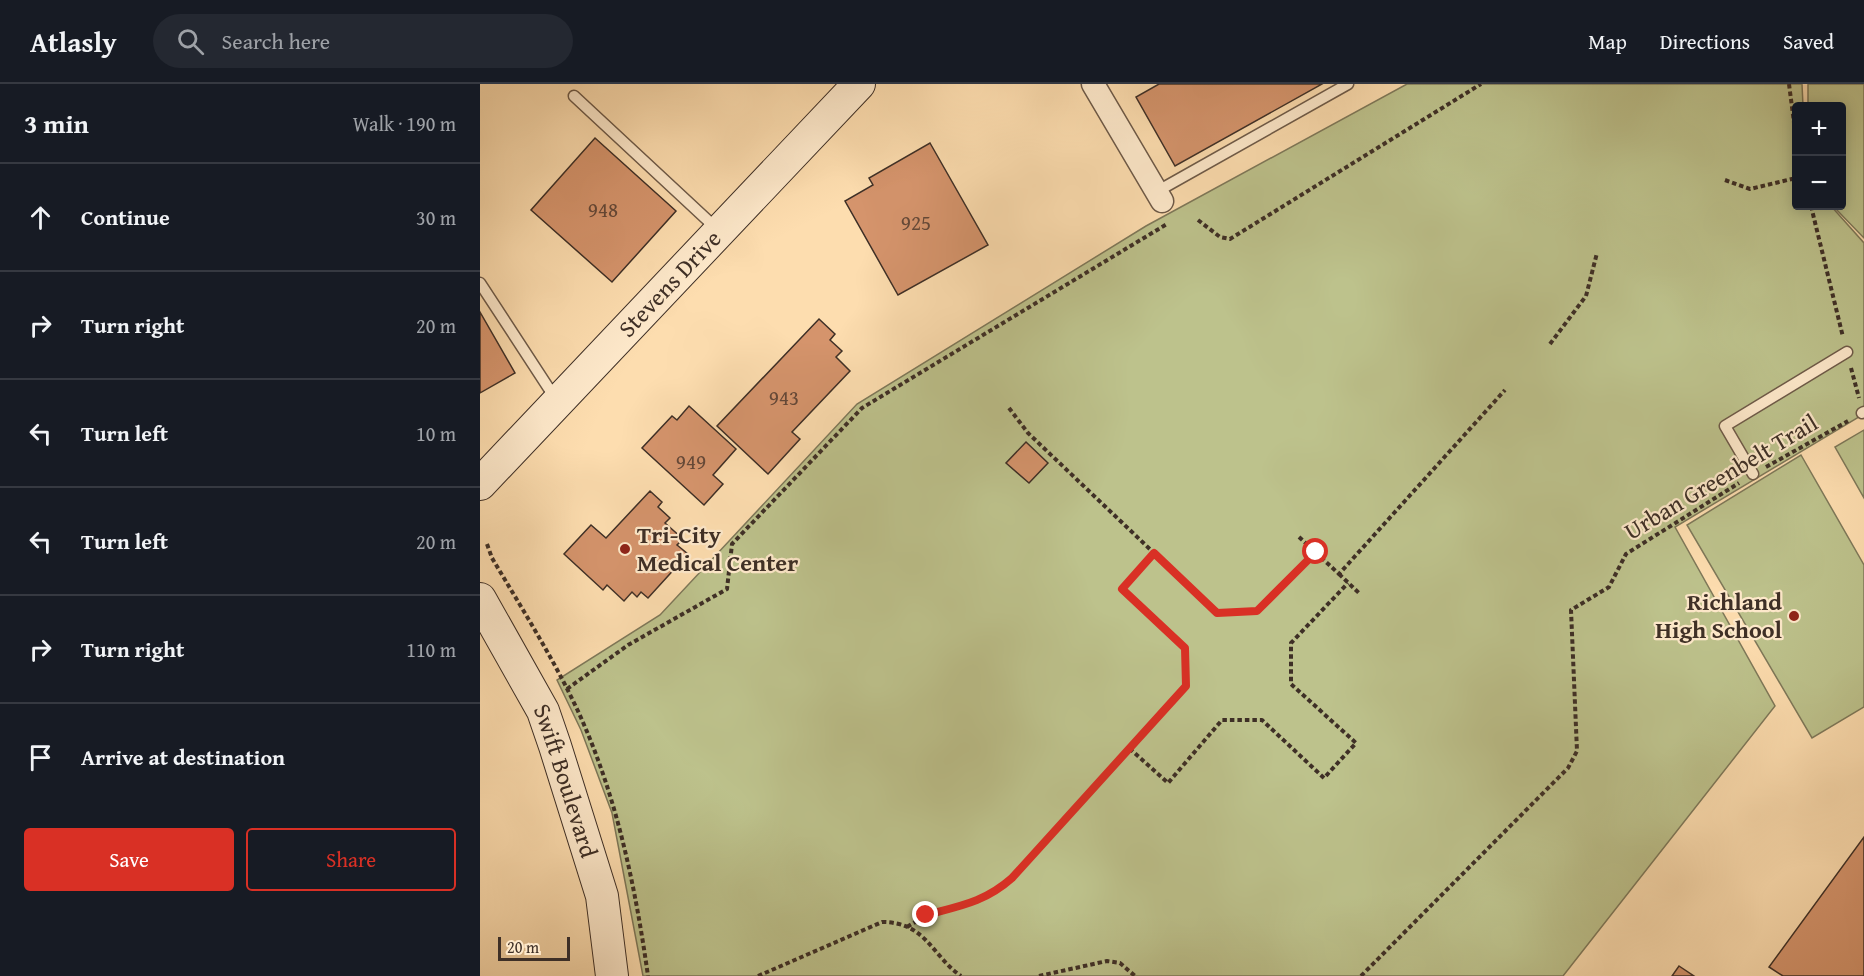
<!DOCTYPE html>
<html lang="en">
<head>
<meta charset="utf-8">
<style>
	:root { --surface:#171b24; --page:#242831; --text:#f1f3f6; --muted:#9ea1a6; --line:#363941; --accent:#d93025 }
	body { margin:0; font-family:"Gentium Book Plus",serif; background:var(--page); color:var(--text) }
	.controls { position:absolute; right:18px; top:18px; display:grid; overflow:hidden; border-radius:6px; box-shadow:0 3px 15px #0003 }
	.controls button { width:54px; height:54px; display:grid; place-items:center; padding:0; border:0; border-bottom:2px solid var(--line); background:var(--surface); color:var(--text); font:30px sans-serif }
	.scale { position:absolute; left:18px; bottom:15px; width:72px; box-sizing:border-box; padding-left:6px; border:3px solid #3e2f26; border-top:0; font-size:16px; line-height:21px; white-space:nowrap; color:#3e2f26; -webkit-text-stroke:4px #fee9cb; paint-order:stroke }
	.stop { position:absolute; width:18px; height:18px; margin:-14px; border:4px solid #d93025; border-radius:50%; background:#fff }
	.stop.end { background:#d93025; border-color:#fff; box-shadow:0 2px 6px #0008 }
	.list { margin:0; padding:0; list-style:none }
	h2 { display:flex; justify-content:space-between; align-items:center; height:78px; margin:0; padding:0 24px; font-size:26px }
	h2 small { font-size:20px; font-weight:400; color:var(--muted) }
	.list li { display:grid; grid-template-columns:39px 1fr auto; gap:18px; align-items:center; box-sizing:border-box; height:108px; padding:0 24px; border-top:2px solid var(--line) }
	.list b { display:block; font-size:22px; white-space:nowrap }
	.list em { font-size:20px; font-style:normal; color:var(--muted) }
	.actions { display:flex; gap:12px; padding:18px 24px }
	.actions a { flex:1; padding:14px 0; border:2px solid var(--accent); border-radius:6px; text-align:center; font-size:21px; color:var(--accent) }
	.actions .main { background:var(--accent); color:#fff }
	.icon { flex:none; width:33px; height:33px; fill:none; stroke:currentColor; stroke-width:2; stroke-linecap:round; stroke-linejoin:round }
	.map { position:relative; flex:none; width:1384px; height:892px; overflow:hidden }
	header { display:flex; align-items:center; gap:36px; box-sizing:border-box; height:84px; padding:0 30px; background:var(--surface); border-bottom:2px solid var(--line) }
	header strong { font-size:28px }
	nav { display:flex; gap:33px; margin-inline-start:auto; font-size:21px }
	.search { width:420px; height:54px; background:var(--page); display:flex; align-items:center; gap:15px; box-sizing:border-box; padding:0 21px; border-radius:33px; color:var(--muted); font-size:22px }
	main { display:flex }
	aside { flex:1; background:var(--surface) }
	.map>svg:first-child { display:block }
	.green { fill:#bdc28c; stroke:#7e7859; stroke-width:1.5 }
	.building { fill:#d5946c; stroke:#3e2f26; stroke-width:1.5 }
	.lines { fill:none; stroke-linecap:round; stroke-linejoin:round }
	.service-casing { stroke:#6e5a48; stroke-width:13 }
	.minor-casing { stroke:#6e5a48; stroke-width:25 }
	.secondary-casing { stroke:#3e2f26; stroke-width:34 }
	.path { stroke:#3e2f26; stroke-width:4; stroke-dasharray:4.5 3; stroke-linecap:butt }
	.service { stroke:#fee9cb; stroke-width:10 }
	.minor { stroke:#fee9cb; stroke-width:22 }
	.secondary { stroke:#fee9cb; stroke-width:32 }
	.route { stroke:#d93025; stroke-width:8 }
	.poi-dot { fill:#8f2418; stroke:#fee9cb; stroke-width:2 }
	.labels { text-anchor:middle; stroke-width:4.5; stroke-linejoin:round; paint-order:stroke }
	.number-label { font-size:21px; fill:#644838 }
	.street-label { font-size:24px; fill:#3e2f26; stroke:#fee9cb }
	.poi-label { font-size:24px; font-weight:bold; fill:#3e2f26; stroke:#fee9cb; text-anchor:start }
</style>
</head>
<body>
<header>
<strong>Atlasly</strong>
<div class="search"><svg class="icon" aria-label="search" viewBox="0 0 24 24"><circle cx="10" cy="10" r="6"/><path d="M15 15l6 6"/></svg>Search here</div>
<nav><a>Map</a><a>Directions</a><a>Saved</a></nav>
</header>
<main>
<aside>
<h2>3 min<small>Walk · 190 m</small></h2>
<ul class="list">
<li><svg class="icon" aria-label="ahead" viewBox="0 0 24 24"><path d="M12 20V5M6 11l6-6 6 6"/></svg><div><b>Continue</b></div><em>30 m</em></li>
<li><svg class="icon" aria-label="right" viewBox="0 0 24 24"><path d="M7 20v-9h11M14 6l5 5-5 5"/></svg><div><b>Turn right</b></div><em>20 m</em></li>
<li><svg class="icon" aria-label="left" viewBox="0 0 24 24"><path d="M17 20v-9H6M10 6l-5 5 5 5"/></svg><div><b>Turn left</b></div><em>10 m</em></li>
<li><svg class="icon" aria-label="left" viewBox="0 0 24 24"><path d="M17 20v-9H6M10 6l-5 5 5 5"/></svg><div><b>Turn left</b></div><em>20 m</em></li>
<li><svg class="icon" aria-label="right" viewBox="0 0 24 24"><path d="M7 20v-9h11M14 6l5 5-5 5"/></svg><div><b>Turn right</b></div><em>110 m</em></li>
<li><svg class="icon" aria-label="arrive" viewBox="0 0 24 24"><path d="M6 21V4h12l-3 4 3 4H6"/></svg><div><b>Arrive at destination</b></div></li>
</ul>
<div class="actions"><a class="main">Save</a><a>Share</a></div>
</aside>
<div class="map">
<svg width="1384" height="892" viewBox="0 0 1384 892">
	<rect width="100%" height="100%" fill="#fdddaf"/>
	<filter id="stains"><feTurbulence type="fractalNoise" baseFrequency=".00333" numOctaves="4"/><feColorMatrix values="0 0 0 0 .2 0 0 0 0 .09 0 0 0 0 .02 0 0 0 .5 -.17"/></filter>
	<radialGradient id="worn" r=".72"><stop offset=".6" stop-color="#630" stop-opacity="0"/><stop offset="1" stop-color="#630" stop-opacity=".3"/></radialGradient>
	<!-- green -->
	<g class="green">
		<path d="M927,0H1322L1323,22H1316V122H1351L1384,159V330L1195,443L1295,622L1083,892H163L132,729L101,646L77,596L180,531L377,320L666,142Z"/>
		<path d="M1328,0H1384V154L1353,122H1362V22H1328Z"/>
		<path d="M1384,346V414L1355,363Z"/>
		<path d="M1321,371L1384,481V623L1332,654L1207,441Z"/>
	</g>
	<!-- building -->
	<g class="building">
		<path d="M679,0H842L695,82L656,13Z"/>
		<path d="M115,54L196,127L132,198L51,126Z"/>
		<path d="M450,59L508,161L418,211L365,117L393,101L389,94Z"/>
		<path d="M0,228L35,289L0,309Z"/>
		<path d="M339,235L355,250L350,256L362,267L356,273L370,287L312,348L320,355L288,390L237,342Z"/>
		<path d="M209,322L256,365L233,391L243,400L224,421L162,364L192,332L197,336Z"/>
		<path d="M546,358L568,379L549,399L526,379Z"/>
		<path d="M170,407L182,418L178,423L190,434L185,439L203,455L197,461L208,470L168,514L161,508L157,513L152,508L144,517L127,501L123,506L84,470L111,441L126,454Z"/>
		<path d="M1384,753V892H1303L1289,883Z"/>
		<path d="M1199,882L1214,892H1192Z"/>
	</g>
	<g class="lines">
		<defs>
			<g id="service">
				<path d="M94,12L237,145"/>
				<path d="M676,108L868,0"/>
				<path d="M0,199L77,317"/>
				<path d="M1382,329L1384,328"/>
				<path d="M1273,390L1245,342L1367,268"/>
			</g>
			<path id="minor" d="M613,0L682,117"/>
			<g id="secondary">
				<path id="s1" d="M0,400L379,0"/>
				<path id="s2" d="M0,515L63,627L75,662L122,812L132,892"/>
			</g>
		</defs>
		<!-- service casing -->
		<use href="#service" class="service-casing"/>
		<!-- minor casing -->
		<use href="#minor" class="minor-casing"/>
		<!-- secondary casing -->
		<use href="#secondary" class="secondary-casing"/>
		<!-- path -->
		<g class="path">
			<path d="M1309,0L1316,54"/>
			<path d="M1245,96L1270,105L1316,94"/>
			<path d="M1331,122L1363,253"/>
			<path d="M718,136L740,153L750,155L1001,0"/>
			<path d="M1070,260L1106,212L1117,169"/>
			<path d="M1371,284L1379,314"/>
			<path d="M529,324L548,349L737,529L777,527L835,468"/>
			<path d="M1286,383L1368,337"/>
			<path d="M819,453L859,490L1025,306"/>
			<path d="M7,460L12,474C41,523 72,572 97,625C136,709 155,800 168,892"/>
			<path d="M859,490L880,510"/>
			<path d="M87,605L148,561L247,505L252,460L382,324L687,140"/>
			<path d="M649,664L706,601L705,564L642,505L674,469"/>
			<path d="M427,843C464,819 496,825 533,794L649,664L688,699L742,636H782L844,694L876,659L811,600V559L868,499"/>
			<path d="M278,892L402,838C446,838 452,872 481,892"/>
			<path d="M559,892L627,877L640,879L655,892"/>
			<path d="M881,892L1088,684L1097,667L1091,526L1129,503L1146,470L1259,399"/>
		</g>
		<!-- service -->
		<use href="#service" class="service"/>
		<!-- minor -->
		<use href="#minor" class="minor"/>
		<!-- secondary -->
		<use href="#secondary" class="secondary"/>
	</g>
	<g class="lines">
		<!-- route -->
		<path class="route" d="M446,831C480,822 505,818 532,794L706,602L705,564L642,505L674,469L737,529L777,527L836,468"/>
	</g>
	<!-- markers -->
	<g class="poi-dot">
		<circle cx="145" cy="465" r="6"/>
		<circle cx="1314" cy="532" r="6"/>
	</g>
	<g class="labels">
		<!-- number labels -->
		<g class="number-label">
			<text x="123" y="133">948</text>
			<text x="436" y="146">925</text>
			<text x="304" y="321">943</text>
			<text x="211" y="385">949</text>
		</g>
		<!-- street labels -->
		<g class="street-label">
			<text dy="8" stroke="none"><textPath href="#s1" startOffset="276">Stevens Drive</textPath></text>
			<text transform="translate(1241 393) rotate(-31)" y="8">Urban Greenbelt Trail</text>
			<text dy="8" stroke="none"><textPath href="#s2" startOffset="202">Swift Boulevard</textPath></text>
		</g>
		<!-- poi labels -->
		<g class="poi-label">
			<text x="157" y="459">Tri-City<tspan x="157" dy="28">Medical Center</tspan></text>
			<text x="1302" y="526" text-anchor="end">Richland<tspan x="1302" dy="28">High School</tspan></text>
		</g>
	</g>
	<rect width="100%" height="100%" filter="url(#stains)"/>
	<rect width="100%" height="100%" fill="url(#worn)"/>
</svg>
<div class="controls">
<button>+</button>
<button>−</button>
</div>
<div class="scale">20 m</div>
<div class="stop" style="left:836px;top:468px"></div>
<div class="stop end" style="left:446px;top:831px"></div>
</div>
</main>
</body>
</html>
